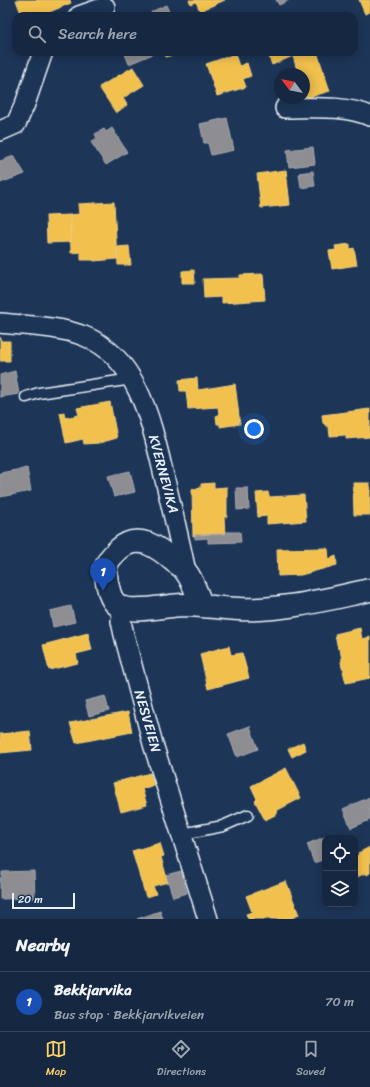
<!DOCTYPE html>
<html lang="en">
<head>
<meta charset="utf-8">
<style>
	:root { --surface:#162841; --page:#23344c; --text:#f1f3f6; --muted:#9ea6b1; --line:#35445a; --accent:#ffd166 }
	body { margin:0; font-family:Sriracha,sans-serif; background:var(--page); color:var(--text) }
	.controls { position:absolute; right:12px; bottom:12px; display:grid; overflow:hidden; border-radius:8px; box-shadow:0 2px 10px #0003 }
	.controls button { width:36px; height:36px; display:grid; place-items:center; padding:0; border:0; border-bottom:1px solid var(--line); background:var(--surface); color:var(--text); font:20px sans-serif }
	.compass { position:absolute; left:274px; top:68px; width:36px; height:36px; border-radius:50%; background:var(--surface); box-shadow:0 2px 10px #0003; rotate:302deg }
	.scale { position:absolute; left:12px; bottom:10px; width:63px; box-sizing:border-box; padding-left:4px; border:2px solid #e8f1f8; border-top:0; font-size:11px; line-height:14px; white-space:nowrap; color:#e8f1f8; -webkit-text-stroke:3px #1d3557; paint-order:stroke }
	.you { position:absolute; left:254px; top:429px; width:14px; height:14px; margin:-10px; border:3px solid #fff; border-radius:50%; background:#1a73e8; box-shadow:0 0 0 6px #1a73e833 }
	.badge { display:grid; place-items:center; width:26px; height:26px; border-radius:50%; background:var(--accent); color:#fff; font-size:13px; font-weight:700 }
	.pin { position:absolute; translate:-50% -33px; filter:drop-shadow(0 1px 2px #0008) }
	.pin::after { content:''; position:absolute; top:21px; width:14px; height:12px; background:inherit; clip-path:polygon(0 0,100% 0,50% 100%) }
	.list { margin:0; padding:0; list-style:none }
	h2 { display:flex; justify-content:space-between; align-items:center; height:52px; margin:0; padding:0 16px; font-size:17px }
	h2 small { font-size:13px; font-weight:400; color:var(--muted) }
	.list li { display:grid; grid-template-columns:26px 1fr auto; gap:12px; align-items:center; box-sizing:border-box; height:60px; padding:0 16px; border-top:1px solid var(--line) }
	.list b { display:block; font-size:15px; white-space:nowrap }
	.list p { margin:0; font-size:13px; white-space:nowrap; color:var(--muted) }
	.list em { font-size:13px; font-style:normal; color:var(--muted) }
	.icon { flex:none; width:22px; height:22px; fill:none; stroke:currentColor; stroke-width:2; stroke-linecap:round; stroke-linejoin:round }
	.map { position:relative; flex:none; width:370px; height:919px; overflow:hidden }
	.search { position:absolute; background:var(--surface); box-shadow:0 2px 10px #0003; left:12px; right:12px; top:12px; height:44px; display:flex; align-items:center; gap:10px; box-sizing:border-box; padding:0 14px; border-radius:12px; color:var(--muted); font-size:15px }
	.sheet { height:112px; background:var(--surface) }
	nav { display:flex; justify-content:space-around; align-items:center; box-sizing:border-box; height:56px; border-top:1px solid var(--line); background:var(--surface); font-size:11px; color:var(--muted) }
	nav a { display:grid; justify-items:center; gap:2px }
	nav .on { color:var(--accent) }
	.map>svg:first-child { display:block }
	.homes { fill:#f2c14e; stroke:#efcf81 }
	.industry { fill:#8d8d92; stroke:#a8abb1 }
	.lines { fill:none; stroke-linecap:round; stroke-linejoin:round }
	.lane-casing { stroke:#e8f1f8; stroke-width:13 }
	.street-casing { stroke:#e8f1f8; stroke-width:22 }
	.secondary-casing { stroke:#e8f1f8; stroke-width:25 }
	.lane { stroke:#1d3557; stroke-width:10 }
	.street { stroke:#1d3557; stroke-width:19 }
	.secondary { stroke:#1d3557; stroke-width:22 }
	.labels { text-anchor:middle; stroke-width:4; stroke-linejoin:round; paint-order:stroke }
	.street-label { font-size:14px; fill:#e8f1f8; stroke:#1d3557 }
</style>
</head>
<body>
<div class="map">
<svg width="370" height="919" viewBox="0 0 370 919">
	<rect width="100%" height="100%" fill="#1d3557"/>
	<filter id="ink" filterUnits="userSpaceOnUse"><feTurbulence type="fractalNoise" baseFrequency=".025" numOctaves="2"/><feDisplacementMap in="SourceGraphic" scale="8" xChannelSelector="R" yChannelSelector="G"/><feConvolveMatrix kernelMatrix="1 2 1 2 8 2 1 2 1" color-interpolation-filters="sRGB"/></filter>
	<g filter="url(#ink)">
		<!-- homes -->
		<g class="homes">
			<path d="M16,0H70L71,3L40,16H22Z"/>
			<path d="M189,0H225L200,11L196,2L191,4Z"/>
			<path d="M359,0H370V12L365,14Z"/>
			<path d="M164,52H183L166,57Z"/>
			<path d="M267,52H317L330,91L306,98L304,92V74H298L293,56L272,65Z"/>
			<path d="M235,54L239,66L247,63L251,76L243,79L246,87L217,96L206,64Z"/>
			<path d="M133,67L144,85L123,98L127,105L116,113L99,87Z"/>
			<path d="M286,170L290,205L261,208L257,174Z"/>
			<path d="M114,202L117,259L94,261L93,260H81V252L71,253L70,215L79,214L78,204Z"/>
			<path d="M70,215L71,242L47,243L46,216Z"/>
			<path d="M350,244V249L354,248L357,265L332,269L329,251L336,250L335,246Z"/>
			<path d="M129,246L131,265H118L117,247Z"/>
			<path d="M194,270L195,283H182V271Z"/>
			<path d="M263,274L265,300L222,303V297L204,298L203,279L240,278V275Z"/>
			<path d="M0,337L1,341H10V361H0Z"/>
			<path d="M197,378L198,390L235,384L240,424L220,427V424H217L216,416L219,415L218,407L188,409L186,391H180L179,380Z"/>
			<path d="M110,402L117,438L99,443L84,444L83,439L66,443L60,413L64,412L65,418L79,415L77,408Z"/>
			<path d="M370,409V437L346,439V435L330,436L329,428L323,423L322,415Z"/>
			<path d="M214,483V488L227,487V517H224L225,534L193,536L192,489L201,488V484Z"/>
			<path d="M353,483H370V515H354Z"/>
			<path d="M268,492L269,497L304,495L306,521L267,524V516L258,517L256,493Z"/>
			<path d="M326,548L328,549L329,559L336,556L337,565L301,575L278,576L277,549Z"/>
			<path d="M360,628L362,639L370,637V678L346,683L343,671L345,670L342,668L341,662L342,660L340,649H338L335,634Z"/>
			<path d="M88,633L92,650L76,654L78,663L49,670L43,645Z"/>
			<path d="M229,646L231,655L242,653L249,678L208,689L200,654Z"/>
			<path d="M128,712L132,732L76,743L70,723Z"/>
			<path d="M30,731L32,750L0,753V734Z"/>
			<path d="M303,742L306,750L292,757L288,749Z"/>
			<path d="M286,768L301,798L276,811L277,814L265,820L255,801L257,799L251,786Z"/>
			<path d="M150,773L154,785L142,789L147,805L121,812L113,783Z"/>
			<path d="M160,843L164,856L161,857L168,882L153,886L156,894L146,897L132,851Z"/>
			<path d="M370,847V873L367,875L366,873L357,877L355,872V856L359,855L358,853Z"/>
			<path d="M286,881L299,915L289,919H248L246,914L252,912L246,896Z"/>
		</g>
		<!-- industry -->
		<g class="industry">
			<path d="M276,0H289L279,5Z"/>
			<path d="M166,5L171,16H149L152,14L151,12Z"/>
			<path d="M128,52H158L129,64L125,54Z"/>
			<path d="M227,118L234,150L211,155L208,143H204L200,124Z"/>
			<path d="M112,128L127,152L106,165L91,142L97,138L95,134L104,129L106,132Z"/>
			<path d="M313,147L315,164L289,167L287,150Z"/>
			<path d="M14,156L25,174L0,183V161Z"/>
			<path d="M313,171L315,186L301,188L299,173Z"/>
			<path d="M15,371L19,394L0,397V375Z"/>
			<path d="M27,468L31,491L0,497V473Z"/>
			<path d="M130,471L135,492L114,497L108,476Z"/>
			<path d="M236,488H248L249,509L237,510Z"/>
			<path d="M225,532H240L241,542L208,543V538L195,539V535L225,534Z"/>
			<path d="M71,606L75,622L53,627L50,611Z"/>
			<path d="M105,696L109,711L89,716L85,701Z"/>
			<path d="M250,726L258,749L237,757L228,734Z"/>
			<path d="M370,797V820L351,828L343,809Z"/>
			<path d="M330,835L331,838H325V859L314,863L307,844Z"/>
			<path d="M34,871L35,898L0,899V878L2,877V872Z"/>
			<path d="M181,871L187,893L173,897L166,875Z"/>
			<path d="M160,911L163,919H137Z"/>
		</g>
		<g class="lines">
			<defs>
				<g id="lane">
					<path d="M26,397L39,393L132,379"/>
					<path d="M182,834L223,826L248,815"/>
				</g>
				<g id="street">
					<path d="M79,16L105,7"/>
					<path d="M285,108C313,108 344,105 370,116"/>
					<path d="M0,131L16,124L25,104L43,52"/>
					<path d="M0,323C28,326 57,326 84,336C141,358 153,431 166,484C173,513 180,542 186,572"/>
					<path d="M121,607V621L124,635L153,744L208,919"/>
				</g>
				<path id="secondary" d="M202,605C197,596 193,580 186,572C184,568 179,565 175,562C159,548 138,531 118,550C106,561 104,567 107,582C109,592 111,603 121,607C134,613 166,606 181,605C201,605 219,608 239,609C283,611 327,599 370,590"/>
			</defs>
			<!-- lane casing -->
			<use href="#lane" class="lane-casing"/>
			<!-- street casing -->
			<use href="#street" class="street-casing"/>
			<!-- secondary casing -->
			<use href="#secondary" class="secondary-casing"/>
			<!-- lane -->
			<use href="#lane" class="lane"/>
			<!-- street -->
			<use href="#street" class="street"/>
			<!-- secondary -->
			<use href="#secondary" class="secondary"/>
		</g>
	</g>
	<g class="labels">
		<!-- street labels -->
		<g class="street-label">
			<text transform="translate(164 474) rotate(75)" y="5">KVERNEVIKA</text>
			<text transform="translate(148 721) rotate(74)" y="5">NESVEIEN</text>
		</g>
	</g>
</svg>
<div class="controls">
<button><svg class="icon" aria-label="locate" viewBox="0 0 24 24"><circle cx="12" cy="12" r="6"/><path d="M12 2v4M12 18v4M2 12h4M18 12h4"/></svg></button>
<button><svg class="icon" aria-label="layers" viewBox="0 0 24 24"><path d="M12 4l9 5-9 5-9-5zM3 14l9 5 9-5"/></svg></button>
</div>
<svg class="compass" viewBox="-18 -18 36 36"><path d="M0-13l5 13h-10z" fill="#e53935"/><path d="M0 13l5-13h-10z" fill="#9ea6b1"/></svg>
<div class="scale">20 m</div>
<div class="you"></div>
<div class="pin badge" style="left:103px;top:591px;background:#1a4fb4">1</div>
<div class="search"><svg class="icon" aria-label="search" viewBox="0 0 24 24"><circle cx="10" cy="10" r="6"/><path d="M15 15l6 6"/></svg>Search here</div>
</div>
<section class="sheet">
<h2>Nearby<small></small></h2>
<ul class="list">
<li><span class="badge" style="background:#1a4fb4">1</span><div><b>Bekkjarvika</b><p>Bus stop · Bekkjarvikveien</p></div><em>70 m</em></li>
</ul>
</section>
<nav>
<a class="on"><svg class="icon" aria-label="map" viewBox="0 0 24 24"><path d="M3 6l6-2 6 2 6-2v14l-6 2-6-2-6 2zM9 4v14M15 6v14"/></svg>Map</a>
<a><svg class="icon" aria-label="directions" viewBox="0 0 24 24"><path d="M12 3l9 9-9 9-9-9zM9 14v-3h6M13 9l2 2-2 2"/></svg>Directions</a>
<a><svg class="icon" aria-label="saved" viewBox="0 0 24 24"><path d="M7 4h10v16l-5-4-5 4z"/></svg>Saved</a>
</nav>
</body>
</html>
